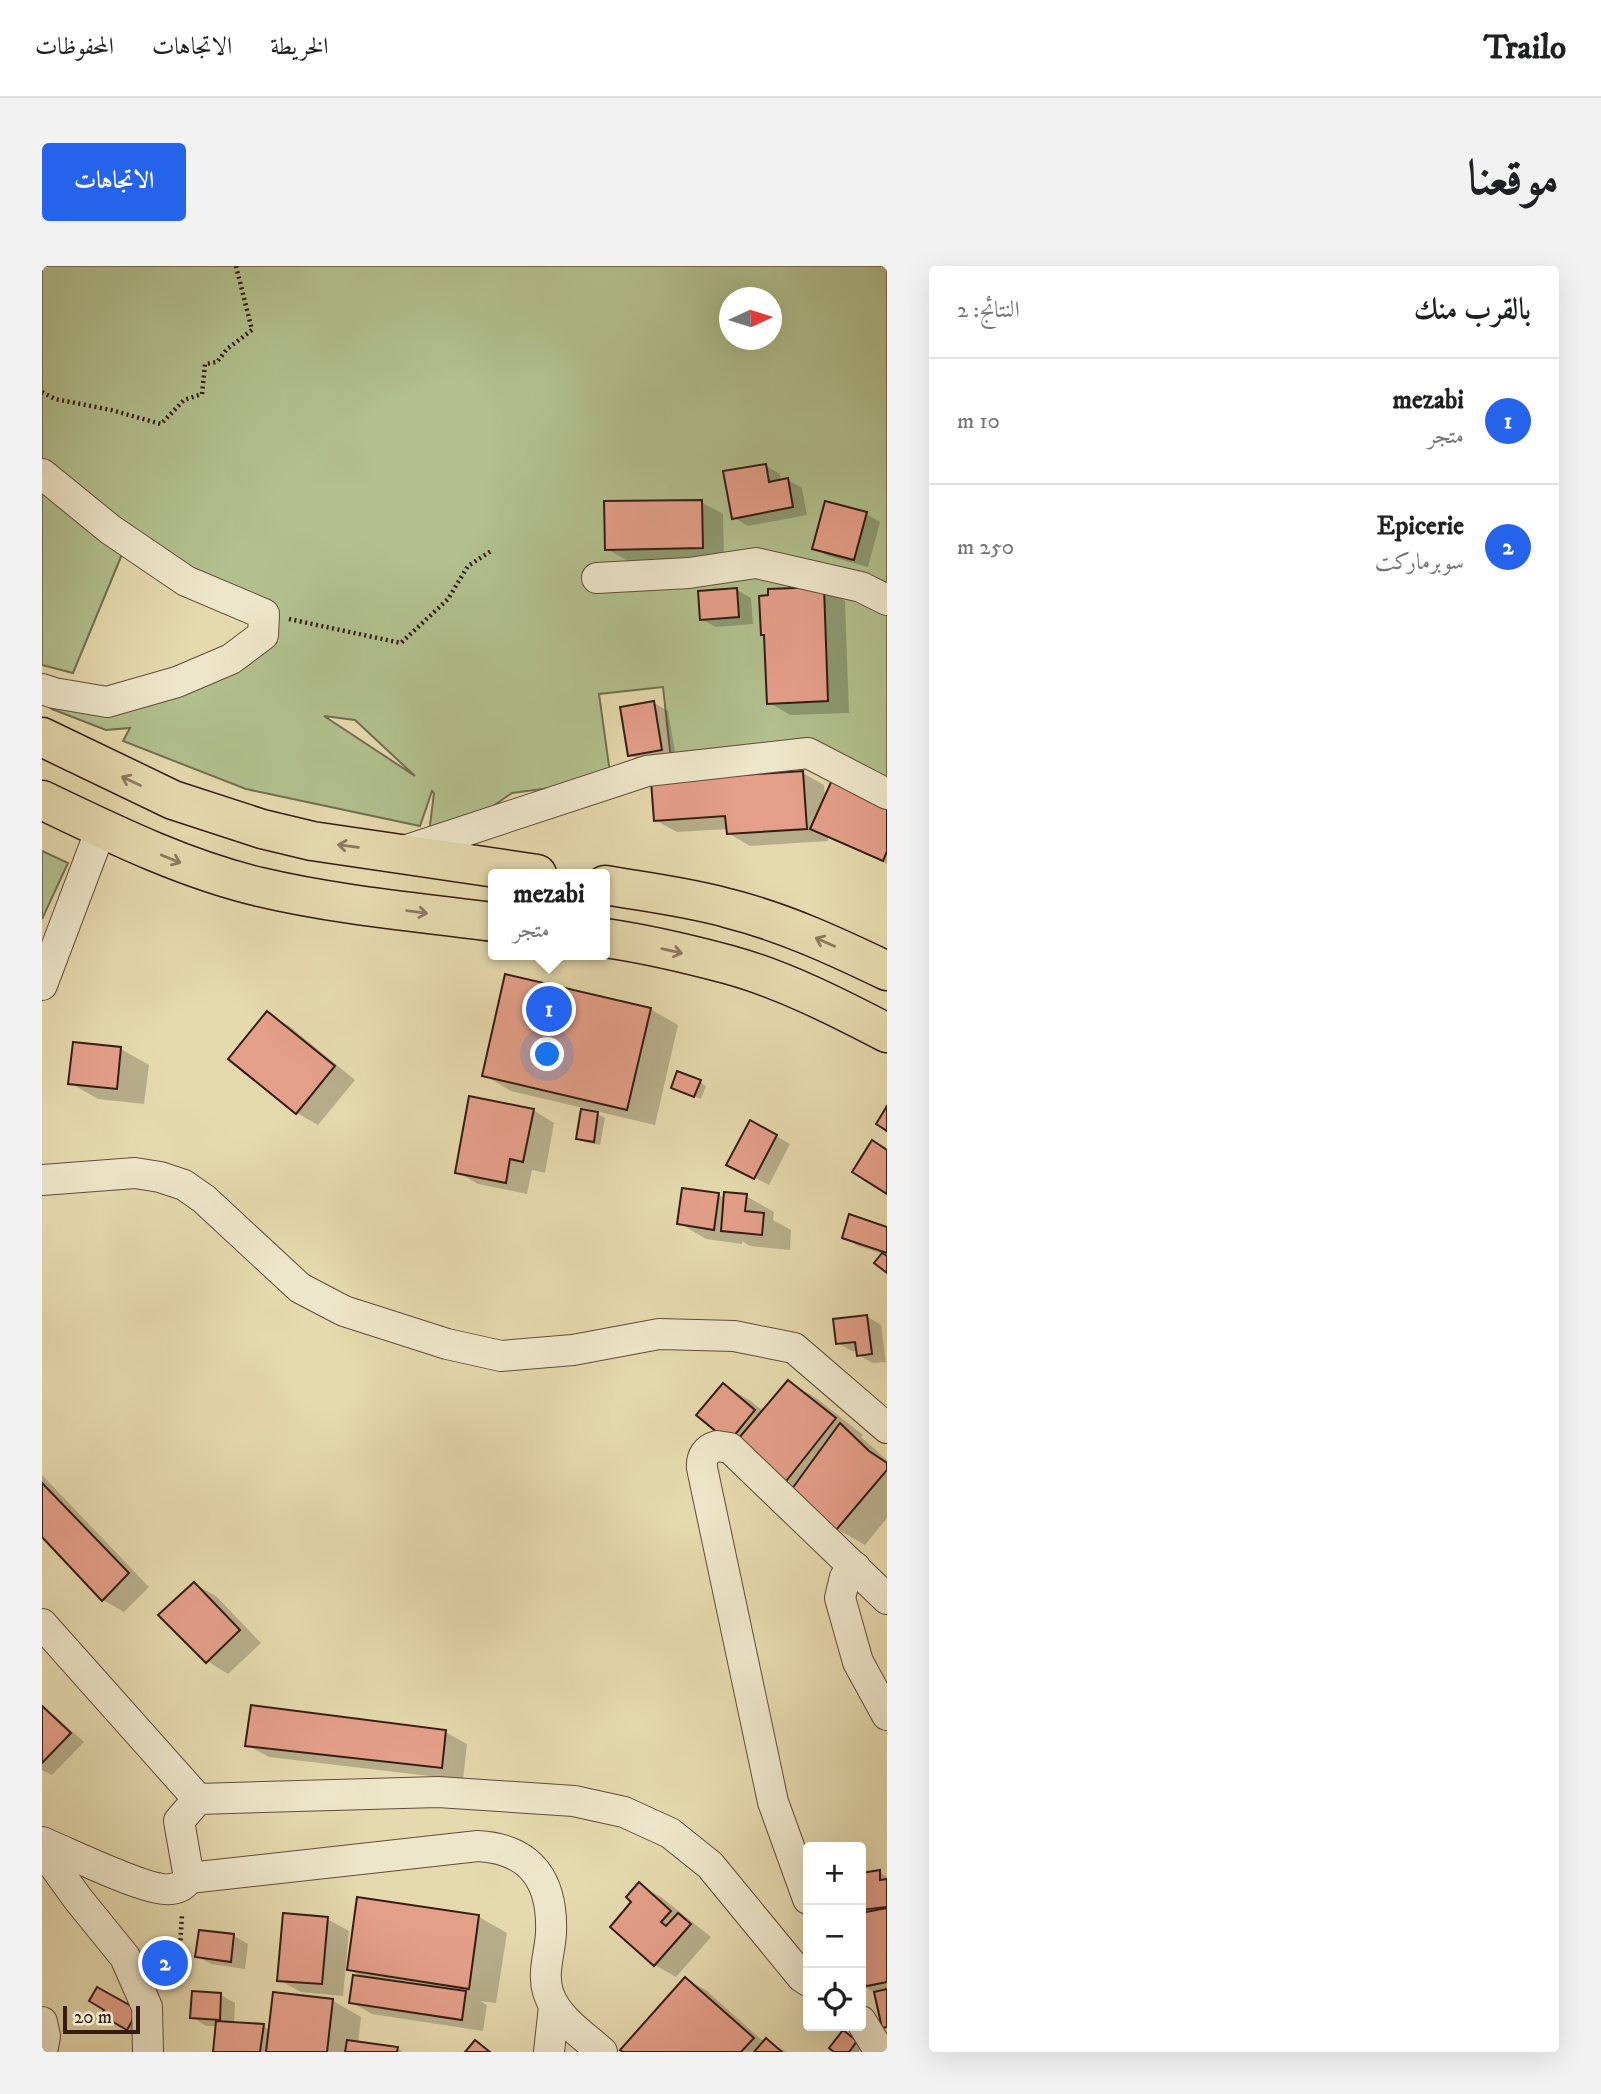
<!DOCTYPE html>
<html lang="ar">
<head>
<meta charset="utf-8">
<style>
	:root { --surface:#fff; --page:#f2f2f2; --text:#202124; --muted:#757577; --line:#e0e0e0; --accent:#2563eb }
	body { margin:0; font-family:"IM FELL DW Pica",Amiri,serif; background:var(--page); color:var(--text); direction:rtl }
	.controls { position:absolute; right:21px; bottom:21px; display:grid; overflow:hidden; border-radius:7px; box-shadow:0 7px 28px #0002 }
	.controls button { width:63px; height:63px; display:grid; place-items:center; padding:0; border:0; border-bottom:2px solid var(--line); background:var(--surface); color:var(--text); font:35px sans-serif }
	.compass { position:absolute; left:677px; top:21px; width:63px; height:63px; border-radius:50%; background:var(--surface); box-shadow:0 7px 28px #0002; rotate:86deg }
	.scale { position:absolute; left:21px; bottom:18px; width:77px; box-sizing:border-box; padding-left:7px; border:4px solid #351c13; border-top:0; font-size:19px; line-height:24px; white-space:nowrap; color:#351c13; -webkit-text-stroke:5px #eee6ca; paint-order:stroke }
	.you { position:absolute; left:506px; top:789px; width:24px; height:24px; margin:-18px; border:5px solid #fff; border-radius:50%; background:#1a73e8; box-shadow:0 0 0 10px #1a73e833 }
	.badge { display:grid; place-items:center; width:46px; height:46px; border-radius:50%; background:var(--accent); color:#fff; font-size:23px; font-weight:700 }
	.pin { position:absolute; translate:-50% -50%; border:4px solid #fff; box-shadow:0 2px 7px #0006 }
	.popup { position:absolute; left:446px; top:603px; width:122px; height:91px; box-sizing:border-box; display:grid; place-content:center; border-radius:7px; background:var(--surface); filter:drop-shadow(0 2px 5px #0005); font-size:23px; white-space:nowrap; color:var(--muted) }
	.popup b { font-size:26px; color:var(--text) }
	.popup::after { content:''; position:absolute; left:50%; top:100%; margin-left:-14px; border:14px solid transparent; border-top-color:var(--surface) }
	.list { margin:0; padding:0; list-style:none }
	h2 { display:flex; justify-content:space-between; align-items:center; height:91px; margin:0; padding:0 28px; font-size:30px }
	h2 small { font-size:23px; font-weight:400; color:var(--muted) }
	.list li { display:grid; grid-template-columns:46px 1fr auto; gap:21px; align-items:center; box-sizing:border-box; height:126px; padding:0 28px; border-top:2px solid var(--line) }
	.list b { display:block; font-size:26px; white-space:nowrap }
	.list p { margin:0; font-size:23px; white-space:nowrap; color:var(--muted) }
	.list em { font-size:23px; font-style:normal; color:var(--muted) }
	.icon { flex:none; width:38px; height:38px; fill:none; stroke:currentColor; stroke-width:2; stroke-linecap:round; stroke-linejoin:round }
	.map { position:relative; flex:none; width:845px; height:1786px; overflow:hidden; direction:ltr; border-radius:7px }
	header { display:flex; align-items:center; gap:42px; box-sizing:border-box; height:98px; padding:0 35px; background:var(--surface); border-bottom:2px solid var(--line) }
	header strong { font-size:33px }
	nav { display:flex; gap:38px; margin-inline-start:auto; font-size:24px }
	.intro { display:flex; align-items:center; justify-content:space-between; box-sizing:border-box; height:168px; padding:0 42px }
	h1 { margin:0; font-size:49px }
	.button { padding:18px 32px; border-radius:7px; background:var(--accent); color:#fff; font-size:24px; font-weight:700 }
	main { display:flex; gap:42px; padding:0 42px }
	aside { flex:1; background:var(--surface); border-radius:7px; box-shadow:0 7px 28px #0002 }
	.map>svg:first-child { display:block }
	.green { fill:#b1c08d; stroke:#736e50; stroke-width:2; fill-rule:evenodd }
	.shadow { fill:#0003 }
	.building { fill:#e49f89; stroke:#351c13; stroke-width:2 }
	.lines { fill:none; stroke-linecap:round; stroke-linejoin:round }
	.minor-casing { stroke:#614b3a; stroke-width:32 }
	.highway-casing { stroke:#351c13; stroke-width:41 }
	.path { stroke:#351c13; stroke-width:4.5; stroke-dasharray:2 3.5; stroke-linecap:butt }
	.minor { stroke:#eee6ca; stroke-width:30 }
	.highway { stroke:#e5d9ad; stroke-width:38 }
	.oneway { stroke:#8d7a60 }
</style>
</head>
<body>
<header>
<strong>Trailo</strong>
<nav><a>الخريطة</a><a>الاتجاهات</a><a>المحفوظات</a></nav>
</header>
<div class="intro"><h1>موقعنا</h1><a class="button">الاتجاهات</a></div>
<main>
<aside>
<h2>بالقرب منك<small>النتائج: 2</small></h2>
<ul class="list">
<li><span class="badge">1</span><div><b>mezabi</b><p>متجر</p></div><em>10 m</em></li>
<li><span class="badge">2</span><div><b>Epicerie</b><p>سوبرماركت</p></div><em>250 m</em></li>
</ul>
</aside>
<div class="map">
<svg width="845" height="1786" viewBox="0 0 845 1786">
	<rect width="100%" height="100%" fill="#e5d9ad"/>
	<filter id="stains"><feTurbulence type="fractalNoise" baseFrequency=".00286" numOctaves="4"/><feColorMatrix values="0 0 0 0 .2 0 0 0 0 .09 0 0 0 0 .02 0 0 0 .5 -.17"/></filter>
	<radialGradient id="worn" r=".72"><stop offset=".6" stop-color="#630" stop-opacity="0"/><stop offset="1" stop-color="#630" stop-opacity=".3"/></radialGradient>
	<!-- green -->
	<g class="green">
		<path d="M0,0H845V529L748,490L629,494L621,421L557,428L569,514L470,527L412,567H387L392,527L390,525L378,560L204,523L81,475L88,462L64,464L10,443L0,435L94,432L227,355L83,281L31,407L0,399ZM688,32H730V74H688ZM282,450L313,454L373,510Z"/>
		<path d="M0,585L26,597L0,653Z"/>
	</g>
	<!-- shadow -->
	<g class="shadow">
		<path d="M724,200L738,208L739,215L746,214L760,222L765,249L706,260L691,251Z"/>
		<path d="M659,236L681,248L682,294L586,295L565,283Z"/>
		<path d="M824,248L838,256L826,301L786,290L772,282Z"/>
		<path d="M782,323L803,335L807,447L748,449L726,436L724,370Z"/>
		<path d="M695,324L709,332L711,358L674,361L659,353Z"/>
		<path d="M612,437L626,445L634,492L602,497L588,489Z"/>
		<path d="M761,507L782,519L783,534L845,540V598L786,571V575L708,580L686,567V563L635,566L613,554Z"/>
		<path d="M608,743L636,759L613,859L469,825L442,809Z"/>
		<path d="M225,747L247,760L313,814L276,859L255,847Z"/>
		<path d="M32,778L79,783L107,799L102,838L56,833L28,817Z"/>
		<path d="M658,816L664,820L659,833L638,825Z"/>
		<path d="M491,844L512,857L503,907L490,904L485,928L436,918L415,906Z"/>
		<path d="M552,846L563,852L558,879L542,876L536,872Z"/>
		<path d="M734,870L748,878L727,919L701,906Z"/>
		<path d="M642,924L677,929L683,933L704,930L732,946L731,954L749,964L748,984L708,980L700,975V978L664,973L637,957Z"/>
		<path d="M809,951L845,962V989H842L845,991V1005L835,997L842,988L816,980L802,971Z"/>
		<path d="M824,1050L839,1059L844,1096L831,1097L816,1089V1085H810L796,1077Z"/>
		<path d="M747,1116L774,1132L821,1169L819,1171L845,1194V1252L823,1279L795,1263L694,1179L681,1119L709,1135L722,1146Z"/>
		<path d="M0,1209L107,1321L82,1346L61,1334L0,1269Z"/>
		<path d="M152,1318L174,1330L219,1377L186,1408L165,1395Z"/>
		<path d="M0,1438L42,1476L10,1509L0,1504Z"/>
		<path d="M403,1466L425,1478L421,1514L227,1491L205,1479Z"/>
		<path d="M837,1606L845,1611V1763L841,1761L834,1727L821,1720L819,1708V1608Z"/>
		<path d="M597,1619L619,1631L669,1671L634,1711L613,1699L592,1636Z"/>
		<path d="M317,1633L437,1651L465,1667L454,1737L438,1735L445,1739L441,1765L330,1748L309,1736L322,1712L306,1703Z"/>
		<path d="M285,1653L307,1665L301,1730L259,1726L237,1714Z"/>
		<path d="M158,1666L192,1670L206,1678L203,1703L169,1698L155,1690Z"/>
		<path d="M644,1713L665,1725L723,1777L725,1775L745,1786H584L581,1783Z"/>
		<path d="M233,1728L291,1735L319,1751L316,1777L355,1782L361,1786H173L175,1760H164L150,1751L179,1729L193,1737L192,1758L221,1760L228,1764Z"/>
		<path d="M61,1748L109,1754L100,1771Z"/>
		<path d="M801,1767L821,1780L816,1786H795L790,1782Z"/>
	</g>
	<!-- building -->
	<g class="building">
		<path d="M724,198L727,216L746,212L751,241L690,253L681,205Z"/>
		<path d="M660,234L661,282L563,284L562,235Z"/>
		<path d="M783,235L825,246L812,294L770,283Z"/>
		<path d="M782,321L786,435L725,438L722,369H719L717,330L726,329V323Z"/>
		<path d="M695,322L697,351L658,354L656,325Z"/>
		<path d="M612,435L620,484L586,490L578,441Z"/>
		<path d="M761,505L765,563L685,568L683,550L612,555L609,515Z"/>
		<path d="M790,514L845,539V585L841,595L768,563Z"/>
		<path d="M463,708L609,742L585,844L440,810Z"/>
		<path d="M225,745L293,800L254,848L186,793Z"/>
		<path d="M31,776L79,781L75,823L26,818Z"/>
		<path d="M635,805L659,814L652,831L629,822Z"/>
		<path d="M427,830L492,843L481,896L468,893L464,917L413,907Z"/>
		<path d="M845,840V865L834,858Z"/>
		<path d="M539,843L556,846L552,876L534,873Z"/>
		<path d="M708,854L735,869L712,913L684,899Z"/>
		<path d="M830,874L845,884V928L810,906Z"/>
		<path d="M640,922L677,927L672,964L635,958Z"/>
		<path d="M682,926L705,928L703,945L722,947L720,969L679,965Z"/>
		<path d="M807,948L845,961V987L800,972Z"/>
		<path d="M840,987L845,990V1007L832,997Z"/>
		<path d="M825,1049L830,1088L815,1090L813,1076L794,1078L791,1053Z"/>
		<path d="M746,1114L794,1152L737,1224L691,1179Z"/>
		<path d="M681,1117L713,1144L687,1176L654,1149Z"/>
		<path d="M798,1157L827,1185L845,1197V1204L794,1264L747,1227Z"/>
		<path d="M0,1217L87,1307L60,1335L0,1271Z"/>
		<path d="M152,1316L198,1364L164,1397L116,1349Z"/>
		<path d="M209,1439L404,1464L400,1502L203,1480Z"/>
		<path d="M0,1440L29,1467L0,1497Z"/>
		<path d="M838,1604V1614L845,1613V1641L819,1644V1607Z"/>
		<path d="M597,1616L629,1645L619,1656L624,1660L636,1647L649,1658L612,1700L568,1661L589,1636L584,1631Z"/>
		<path d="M315,1631L437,1649L427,1723L305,1704Z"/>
		<path d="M845,1642V1716L820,1721L819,1647Z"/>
		<path d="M241,1647L286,1651L280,1718L235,1715Z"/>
		<path d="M157,1664L192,1668L189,1696L153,1691Z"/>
		<path d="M311,1709L424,1725L420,1754L307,1737Z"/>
		<path d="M643,1711L712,1772L699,1786H581L578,1784Z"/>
		<path d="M55,1721L96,1744L85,1764L59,1749L62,1744L47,1735Z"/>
		<path d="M845,1723V1761L840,1762L832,1726Z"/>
		<path d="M150,1725L179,1727L178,1754L148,1752Z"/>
		<path d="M231,1726L291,1733L285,1786H224Z"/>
		<path d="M174,1755L222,1758L218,1786H171Z"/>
		<path d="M801,1764L815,1775L807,1786H792L787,1782Z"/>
		<path d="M724,1772L740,1786H712Z"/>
		<path d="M305,1774L356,1781L355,1786H303Z"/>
		<path d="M433,1774L448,1786H423Z"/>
	</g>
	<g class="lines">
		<defs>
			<g id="minor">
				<path d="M0,208L69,264L144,315L222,348L221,369L189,393L135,416L65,436L12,427L0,423"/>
				<path d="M555,312L647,307L714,297L819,321L845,334"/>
				<path d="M359,586L605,505L766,487L845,528"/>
				<path d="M0,719L59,563"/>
				<path d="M0,914L93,907L118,911L142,919L162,933L258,1022L302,1045L405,1078L459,1090L531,1084L617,1068L692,1070L752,1082L845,1162"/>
				<path d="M813,1301L803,1311L798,1332L816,1396L845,1449"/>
				<path d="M0,1358L156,1533"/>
				<path d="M0,1576C25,1586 107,1627 129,1623C138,1622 142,1619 147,1612L137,1555L156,1533L396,1526L532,1535L582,1546L628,1567L668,1599L760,1711L766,1715"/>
				<path d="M0,1583L36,1633L83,1691L105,1741L106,1786"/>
				<path d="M147,1612L436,1580C490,1583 511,1616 509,1667C508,1687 500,1706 506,1726C514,1752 541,1769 560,1786"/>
				<path d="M766,1633L731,1536L660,1202C659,1191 664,1183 675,1180L688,1182L845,1333"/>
				<path d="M819,1755L838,1786"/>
				<path d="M0,1756L3,1770L0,1786"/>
				<path d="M507,1786L512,1740"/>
			</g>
			<g id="highway">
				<path d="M0,471L131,534L220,563L270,575L495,608"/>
				<path d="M0,534C71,568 142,603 218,621C294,639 374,646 451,656"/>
				<path d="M563,619C603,626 645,631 685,642C741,656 793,680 845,705"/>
				<path d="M563,672C605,678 647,688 688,699C742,714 795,741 845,767"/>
			</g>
		</defs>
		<!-- minor casing -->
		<use href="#minor" class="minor-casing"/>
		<!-- highway casing -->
		<use href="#highway" class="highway-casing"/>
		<!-- path -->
		<g class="path">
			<path d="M0,126L13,133L69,144L119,158L142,134L160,128L163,98L175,96L185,83L210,64L194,0"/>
			<path d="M247,353L359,377L406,333L426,300L449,285"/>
			<path d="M125,1717L142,1697L138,1681L140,1649"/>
		</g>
		<!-- minor -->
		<use href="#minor" class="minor"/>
		<!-- highway -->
		<use href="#highway" class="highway"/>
	</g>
	<!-- one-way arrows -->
	<defs><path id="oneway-shaft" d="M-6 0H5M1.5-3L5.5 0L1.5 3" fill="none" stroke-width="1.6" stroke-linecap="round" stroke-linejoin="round" transform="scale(1.75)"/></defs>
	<g class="oneway">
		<use href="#oneway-shaft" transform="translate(89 515) rotate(-155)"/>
		<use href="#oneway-shaft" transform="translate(306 580) rotate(-172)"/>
		<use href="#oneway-shaft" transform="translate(129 593) rotate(22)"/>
		<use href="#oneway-shaft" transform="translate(375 646) rotate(8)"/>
		<use href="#oneway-shaft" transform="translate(783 676) rotate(-156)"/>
		<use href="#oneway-shaft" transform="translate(630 685) rotate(13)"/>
	</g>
	<rect width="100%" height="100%" filter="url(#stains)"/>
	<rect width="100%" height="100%" fill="url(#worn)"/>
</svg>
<div class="controls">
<button>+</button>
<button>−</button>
<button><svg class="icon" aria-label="locate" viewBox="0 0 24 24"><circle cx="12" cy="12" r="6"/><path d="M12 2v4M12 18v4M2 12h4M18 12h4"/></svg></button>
</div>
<svg class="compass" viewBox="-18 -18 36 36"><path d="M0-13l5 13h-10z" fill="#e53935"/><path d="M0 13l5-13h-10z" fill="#757577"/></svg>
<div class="scale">20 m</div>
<div class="you"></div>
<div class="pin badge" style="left:507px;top:743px">1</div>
<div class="popup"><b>mezabi</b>متجر</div>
<div class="pin badge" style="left:123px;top:1697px">2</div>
</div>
</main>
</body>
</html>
